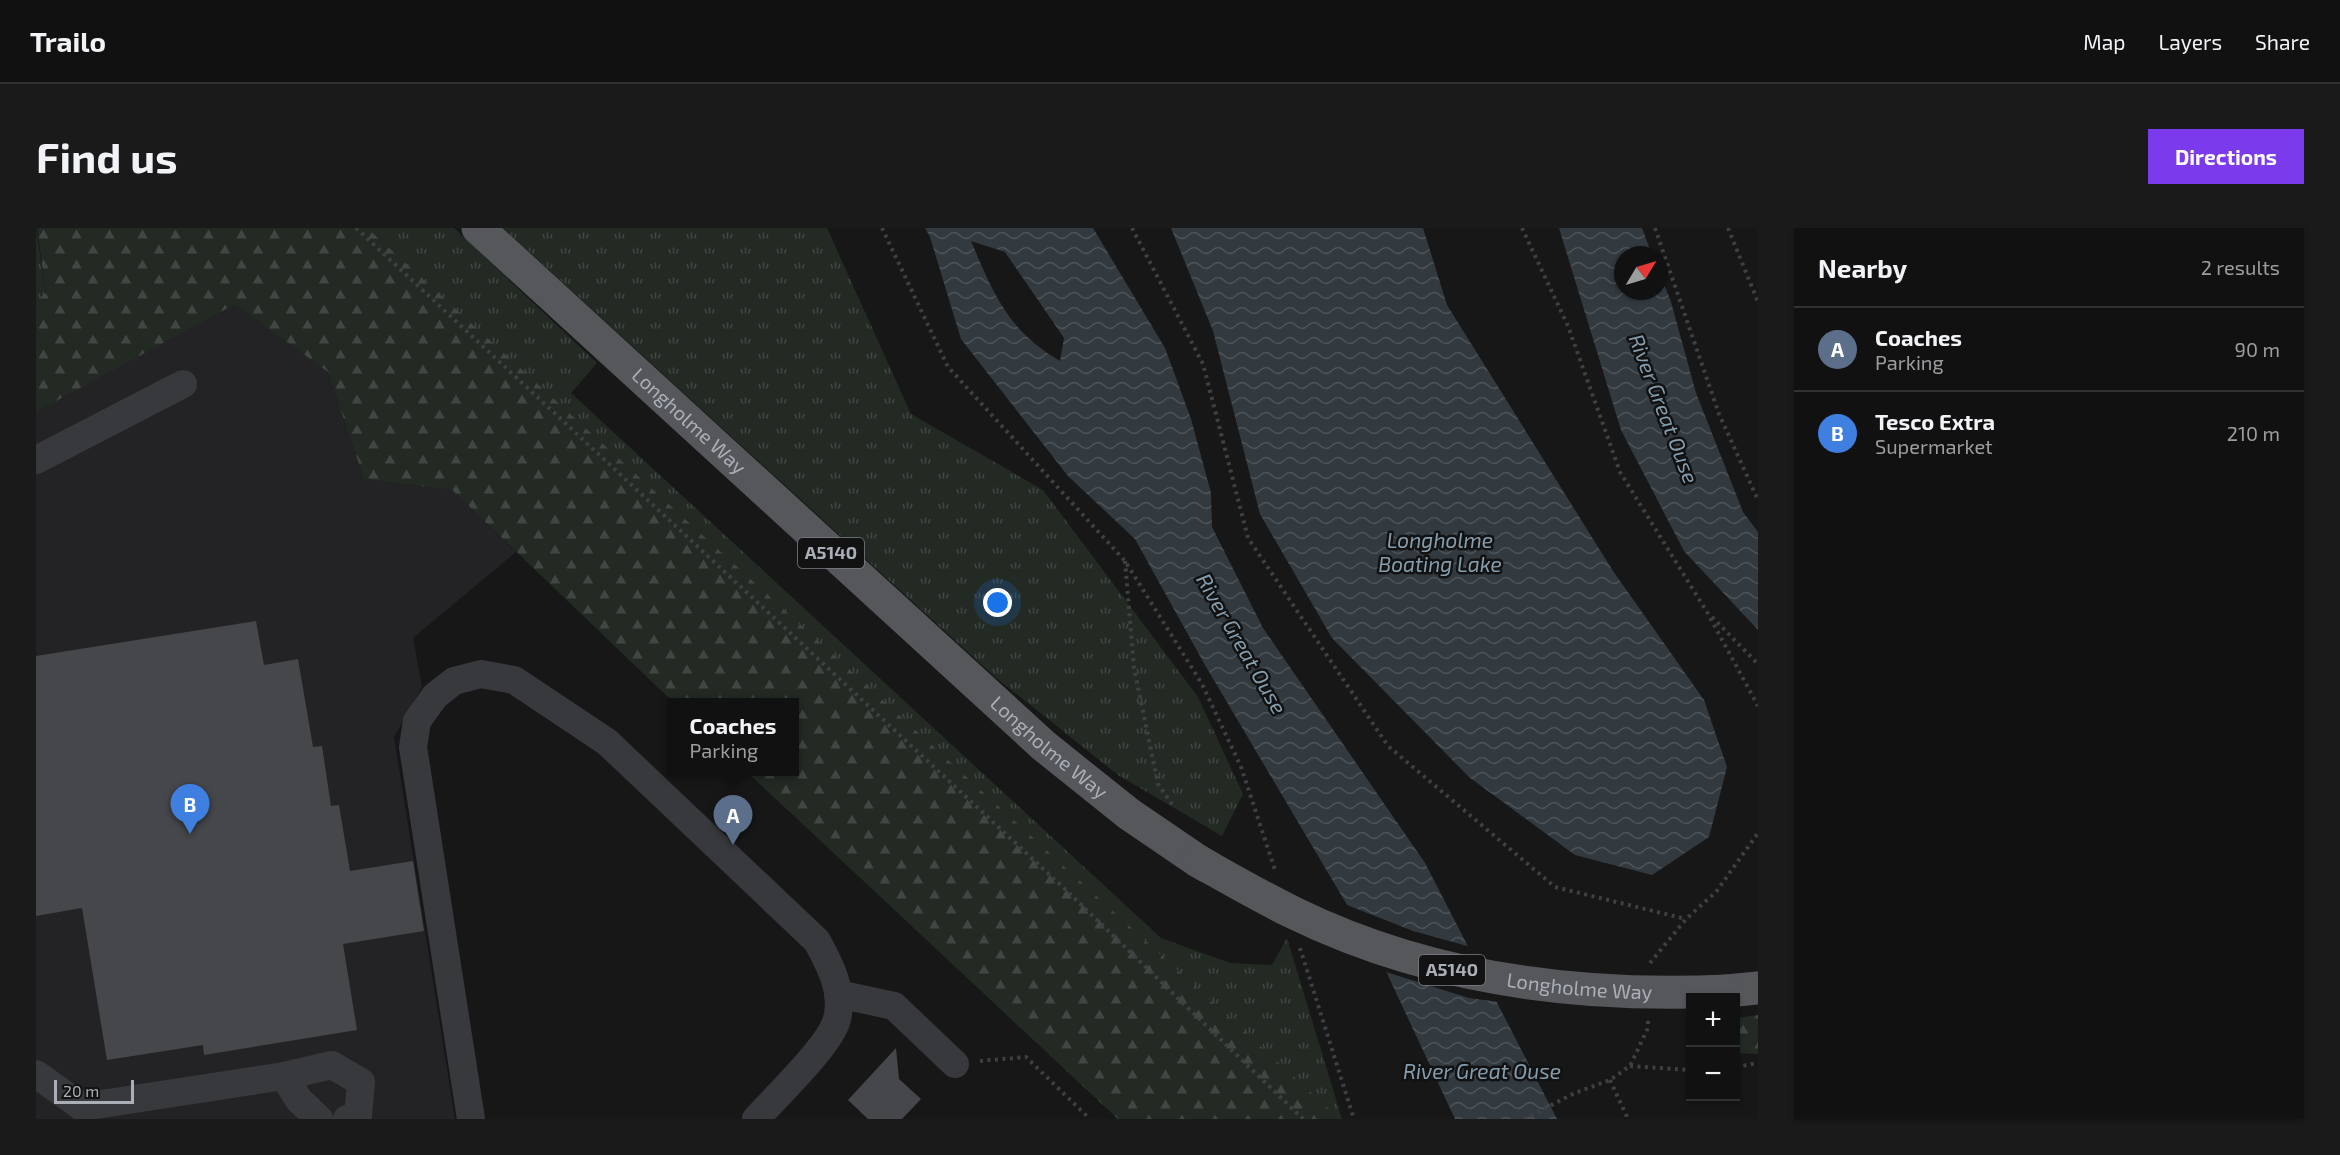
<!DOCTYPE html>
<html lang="en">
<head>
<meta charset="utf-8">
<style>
	:root { --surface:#111112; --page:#1a1a1b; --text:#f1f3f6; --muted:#9c9d9f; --line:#303132; --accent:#7c3aed }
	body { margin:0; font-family:"Exo 2",sans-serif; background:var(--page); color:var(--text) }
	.controls { position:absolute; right:18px; bottom:18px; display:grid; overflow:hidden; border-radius:0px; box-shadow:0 2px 4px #0004 }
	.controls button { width:54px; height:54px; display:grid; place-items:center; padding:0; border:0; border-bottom:2px solid var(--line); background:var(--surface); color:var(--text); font:30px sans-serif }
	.compass { position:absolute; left:1578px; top:18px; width:54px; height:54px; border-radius:50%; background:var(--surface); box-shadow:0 2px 4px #0004; rotate:52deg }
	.scale { position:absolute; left:18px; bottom:15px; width:80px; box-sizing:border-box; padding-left:6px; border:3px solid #aaafb7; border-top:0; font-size:16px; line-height:21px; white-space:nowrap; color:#aaafb7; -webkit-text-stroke:4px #121213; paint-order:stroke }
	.you { position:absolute; left:962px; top:375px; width:21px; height:21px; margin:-15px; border:4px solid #fff; border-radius:50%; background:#1a73e8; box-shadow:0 0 0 9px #1a73e833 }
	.badge { display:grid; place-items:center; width:39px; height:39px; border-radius:50%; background:var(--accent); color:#fff; font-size:20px; font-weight:700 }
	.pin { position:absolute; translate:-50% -50px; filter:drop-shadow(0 2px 3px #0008) }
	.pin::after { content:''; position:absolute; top:32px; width:21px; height:18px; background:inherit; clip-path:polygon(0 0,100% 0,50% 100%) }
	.popup { position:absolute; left:631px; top:470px; width:132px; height:78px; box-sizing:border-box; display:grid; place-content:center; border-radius:0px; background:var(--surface); filter:drop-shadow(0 2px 4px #0005); font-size:20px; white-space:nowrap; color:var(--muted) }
	.popup b { font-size:22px; color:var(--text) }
	.popup::after { content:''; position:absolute; left:50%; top:100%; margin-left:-12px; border:12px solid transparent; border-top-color:var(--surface) }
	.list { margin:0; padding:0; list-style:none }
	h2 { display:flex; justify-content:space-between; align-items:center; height:78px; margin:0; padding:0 24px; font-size:26px }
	h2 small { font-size:20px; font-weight:400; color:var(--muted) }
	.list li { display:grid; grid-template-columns:39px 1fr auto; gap:18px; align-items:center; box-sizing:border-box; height:84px; padding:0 24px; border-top:2px solid var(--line) }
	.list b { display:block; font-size:22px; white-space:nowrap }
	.list p { margin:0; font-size:20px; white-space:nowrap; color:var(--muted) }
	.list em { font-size:20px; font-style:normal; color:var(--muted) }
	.map { position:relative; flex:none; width:1722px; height:891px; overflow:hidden; border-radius:0px }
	header { display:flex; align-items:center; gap:36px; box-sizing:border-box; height:84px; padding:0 30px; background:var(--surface); border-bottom:2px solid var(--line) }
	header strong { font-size:28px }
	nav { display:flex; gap:33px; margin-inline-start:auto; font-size:21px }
	.intro { display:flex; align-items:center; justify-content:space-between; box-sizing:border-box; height:144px; padding:0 36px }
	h1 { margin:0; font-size:42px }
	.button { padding:15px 27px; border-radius:0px; background:var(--accent); color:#fff; font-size:21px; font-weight:700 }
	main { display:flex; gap:36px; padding:0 36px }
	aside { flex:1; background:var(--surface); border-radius:0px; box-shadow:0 2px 4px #0004 }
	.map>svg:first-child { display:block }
	.built { fill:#232325 }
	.grass { fill:url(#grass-tufts) }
	.forest { fill:url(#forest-firs) }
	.water { fill:url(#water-waves); fill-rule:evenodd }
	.pier { fill:#171718 }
	.building { fill:#46474b }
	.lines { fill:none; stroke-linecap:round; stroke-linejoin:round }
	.path { stroke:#3e4044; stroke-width:4; stroke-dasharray:3 4.5; stroke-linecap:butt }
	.minor { stroke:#38393d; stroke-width:28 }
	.major { stroke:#55575b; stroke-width:33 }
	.major-bridge { stroke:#55575b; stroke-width:33 }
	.labels { text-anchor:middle; stroke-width:5; stroke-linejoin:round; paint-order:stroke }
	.shield { fill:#121213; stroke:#7c8086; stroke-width:1.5 }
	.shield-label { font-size:18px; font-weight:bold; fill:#aaafb7 }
	.street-label { font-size:20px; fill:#aaafb7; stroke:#121213 }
	.water-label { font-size:21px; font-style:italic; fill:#869dad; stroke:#121213 }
</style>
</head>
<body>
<header>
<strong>Trailo</strong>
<nav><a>Map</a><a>Layers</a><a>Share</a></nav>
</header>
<div class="intro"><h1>Find us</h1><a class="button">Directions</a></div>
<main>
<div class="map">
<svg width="1722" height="891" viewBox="0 0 1722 891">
	<defs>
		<pattern id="grass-tufts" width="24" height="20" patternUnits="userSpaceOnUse" patternTransform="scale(1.5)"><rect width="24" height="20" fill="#232a24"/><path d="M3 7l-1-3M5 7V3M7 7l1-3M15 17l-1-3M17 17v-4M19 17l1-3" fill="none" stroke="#404642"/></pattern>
		<pattern id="forest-firs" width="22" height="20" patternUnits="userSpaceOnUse" patternTransform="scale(1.5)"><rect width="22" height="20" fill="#232a24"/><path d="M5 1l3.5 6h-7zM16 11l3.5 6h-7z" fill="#404642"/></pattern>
		<pattern id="water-waves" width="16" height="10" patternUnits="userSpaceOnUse" patternTransform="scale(1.5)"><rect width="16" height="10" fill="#323a40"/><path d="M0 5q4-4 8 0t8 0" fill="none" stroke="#4d5459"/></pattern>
	</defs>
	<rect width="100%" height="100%" fill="#171718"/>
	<!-- built -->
	<path class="built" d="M199,75L292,144L328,251L416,262L480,324L377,410L386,459L358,509L419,891H0V184Z"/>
	<!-- grass -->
	<g class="grass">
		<path d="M0,0L10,66L0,74Z"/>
		<path d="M292,0H418L561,135L535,165L1125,710L1194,735L1236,737L1251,710L1306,891H1263Z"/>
		<path d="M467,0H791L875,186L1007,262L1162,469L1207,566L1186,608L1082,547L958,448Z"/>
	</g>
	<!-- forest -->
	<g class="forest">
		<path d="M1,0H331L1304,891H1082L711,544H758V474H637L416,262L328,251L292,144L199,76L0,184V74L10,65Z"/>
		<path d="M1722,787V826L1700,825V790Z"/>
	</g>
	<!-- water -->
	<g class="water">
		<path d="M889,0H1057L1129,120L1155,191L1175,265L1176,299L1227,400L1389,635L1521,891H1419L1349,741L1169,437L1099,311L1032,248L925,111L894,9ZM935,13L969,24L1028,110L1024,133C972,103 957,65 935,13Z"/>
		<path d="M1135,0H1387L1411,77L1577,343L1668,472L1691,539L1673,609L1616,647L1539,627L1433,549L1296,410L1224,286L1177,103Z"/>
		<path d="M1523,0H1606L1616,27H1587V63H1623V43L1635,74L1660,165L1707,284L1722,304V402L1648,323L1585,202Z"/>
	</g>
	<!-- pier -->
	<path class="pier" d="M1306,675L1377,703L1435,719L1464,774L1433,770L1347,743Z"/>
	<!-- building -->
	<g class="building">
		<path d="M220,393L228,437L262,431L277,519L286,518L295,578L303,577L314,643L377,633L388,703L307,716L321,802L168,827L167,817L71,832L46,680L0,688V428Z"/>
		<path d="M860,820L863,851L885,871L866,891H832L812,872Z"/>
	</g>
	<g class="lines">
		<!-- path -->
		<g class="path">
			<path d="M320,0L1032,664L1267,891"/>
			<path d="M846,0L912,139L1089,333L1166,456L1205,539L1239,642"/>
			<path d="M1096,0L1167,136L1212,310L1352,518L1519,659L1650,691"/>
			<path d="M1486,0L1532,98L1584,244L1671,384L1722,478"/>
			<path d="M1619,0L1683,186L1722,272"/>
			<path d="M1692,0L1722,74"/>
			<path d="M1089,333L1098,440L1122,556L1138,579"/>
			<path d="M1676,389L1722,436"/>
			<path d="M1264,720L1318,891"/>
			<path d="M1614,735L1650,691L1680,664L1722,605"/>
			<path d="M944,833L990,829L1054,891"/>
			<path d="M1594,838L1654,842"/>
			<path d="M1700,839L1722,835"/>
			<path d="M1574,852L1592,891"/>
			<path d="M1488,891L1539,865L1574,852L1594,838L1612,800V793"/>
		</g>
		<!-- minor -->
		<g class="minor">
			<path d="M0,232L147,156"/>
			<path d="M802,766L858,778L919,836"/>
			<path d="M0,846L46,879L248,848L296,837L325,854L322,888L311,891"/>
			<path d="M248,848L263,872L283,891"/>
			<path d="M435,891L377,519L381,493L399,468L418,453L445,446L478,452L571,514L781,713C794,737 808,763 801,791C794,818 740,868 720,891"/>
		</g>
		<!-- major -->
		<g class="major">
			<path id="s1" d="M442,0L1008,518L1093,586L1162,633"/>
			<path d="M1691,763L1722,760"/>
		</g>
		<!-- major-bridge -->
		<path class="major-bridge" id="s2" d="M1162,633C1194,651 1225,669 1258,685C1393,751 1543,770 1691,763"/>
	</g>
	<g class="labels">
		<!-- shield labels -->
		<g class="shield">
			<rect x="762" y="310" width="66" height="30" rx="4.5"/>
			<rect x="1383" y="727" width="66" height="30" rx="4.5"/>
		</g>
		<g class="shield-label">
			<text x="795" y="331">A5140</text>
			<text x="1416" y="748">A5140</text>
		</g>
		<!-- street labels -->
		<g class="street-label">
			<text dy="7" stroke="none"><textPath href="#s1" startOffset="286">Longholme Way</textPath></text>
			<text dy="7" stroke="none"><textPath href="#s1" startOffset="772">Longholme Way</textPath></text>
			<text dy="7" stroke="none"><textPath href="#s2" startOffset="406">Longholme Way</textPath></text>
		</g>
		<!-- water labels -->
		<g class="water-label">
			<text transform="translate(1627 181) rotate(69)" y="7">River Great Ouse</text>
			<text x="1404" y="320">Longholme<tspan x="1404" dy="24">Boating Lake</tspan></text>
			<text transform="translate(1205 416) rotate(60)" y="7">River Great Ouse</text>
			<text x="1446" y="851">River Great Ouse</text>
		</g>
	</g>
</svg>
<div class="controls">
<button>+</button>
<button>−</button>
</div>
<svg class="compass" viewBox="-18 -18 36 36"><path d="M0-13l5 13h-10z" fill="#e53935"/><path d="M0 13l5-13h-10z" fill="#9c9d9f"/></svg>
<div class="scale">20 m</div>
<div class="you"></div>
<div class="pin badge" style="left:697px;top:617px;background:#5c6f8a">A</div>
<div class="popup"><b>Coaches</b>Parking</div>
<div class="pin badge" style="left:154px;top:606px;background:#3f7fe0">B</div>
</div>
<aside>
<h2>Nearby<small>2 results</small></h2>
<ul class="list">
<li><span class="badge" style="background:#5c6f8a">A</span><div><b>Coaches</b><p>Parking</p></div><em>90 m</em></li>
<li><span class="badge" style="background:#3f7fe0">B</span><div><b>Tesco Extra</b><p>Supermarket</p></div><em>210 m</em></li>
</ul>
</aside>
</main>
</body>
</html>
